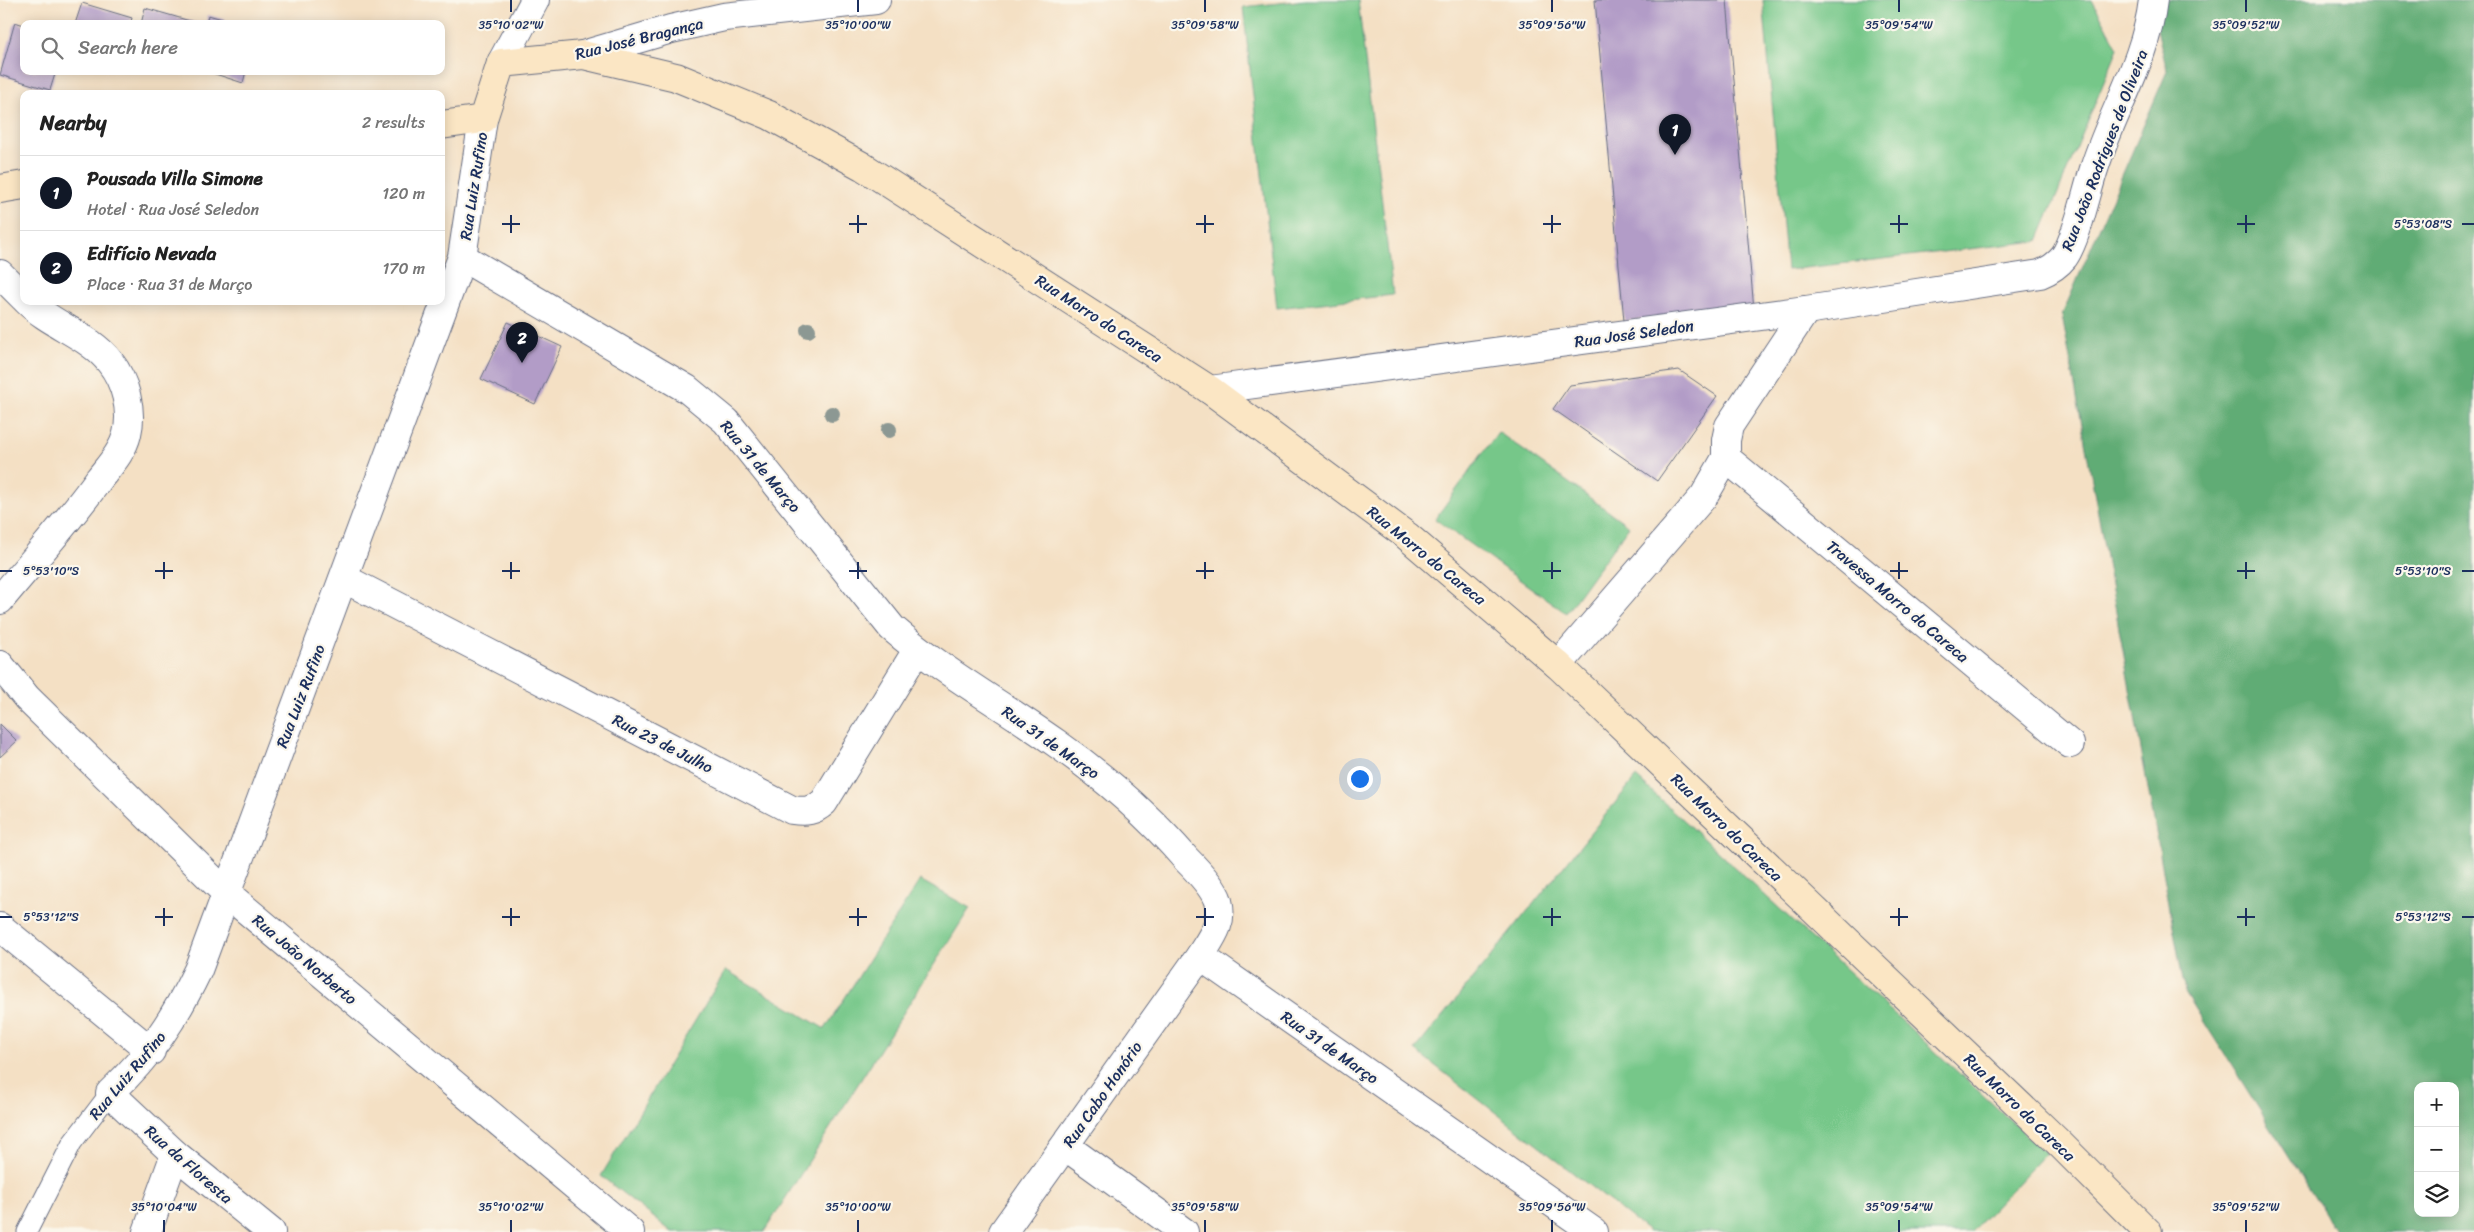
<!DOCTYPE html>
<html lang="en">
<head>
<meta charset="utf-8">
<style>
	:root { --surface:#fff; --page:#f6f6f6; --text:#222; --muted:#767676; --line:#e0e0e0; --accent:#111827 }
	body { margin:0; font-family:Sriracha,sans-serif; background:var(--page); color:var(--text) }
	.controls { position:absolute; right:15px; bottom:15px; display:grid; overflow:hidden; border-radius:10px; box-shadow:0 2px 12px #0003 }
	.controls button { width:45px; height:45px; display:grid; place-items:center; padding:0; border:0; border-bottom:1px solid var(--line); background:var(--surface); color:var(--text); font:25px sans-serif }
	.you { position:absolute; left:1359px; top:778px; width:18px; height:18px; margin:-12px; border:4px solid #fff; border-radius:50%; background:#1a73e8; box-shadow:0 0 0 8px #1a73e833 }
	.badge { display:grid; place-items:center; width:32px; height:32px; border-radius:50%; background:var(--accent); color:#fff; font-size:16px; font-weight:700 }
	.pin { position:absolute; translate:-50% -41px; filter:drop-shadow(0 1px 2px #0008) }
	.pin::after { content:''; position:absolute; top:26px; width:18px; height:15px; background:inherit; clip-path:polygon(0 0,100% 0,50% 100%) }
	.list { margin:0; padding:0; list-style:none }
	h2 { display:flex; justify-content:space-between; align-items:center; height:65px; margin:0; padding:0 20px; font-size:21px }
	h2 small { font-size:16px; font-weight:400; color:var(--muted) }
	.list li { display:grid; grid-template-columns:32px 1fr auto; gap:15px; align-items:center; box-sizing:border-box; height:75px; padding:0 20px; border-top:1px solid var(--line) }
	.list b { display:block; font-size:19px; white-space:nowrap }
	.list p { margin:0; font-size:16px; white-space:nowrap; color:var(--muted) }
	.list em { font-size:16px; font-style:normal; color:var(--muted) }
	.icon { flex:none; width:28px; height:28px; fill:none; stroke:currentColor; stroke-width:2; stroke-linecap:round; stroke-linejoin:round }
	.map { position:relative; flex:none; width:2474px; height:1232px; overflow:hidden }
	.search { position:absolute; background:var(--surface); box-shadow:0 2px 12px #0003; left:20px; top:20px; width:425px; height:55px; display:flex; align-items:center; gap:12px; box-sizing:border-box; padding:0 18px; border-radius:10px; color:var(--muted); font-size:19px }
	.panel { position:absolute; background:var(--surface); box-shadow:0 2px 12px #0003; left:20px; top:90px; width:425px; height:215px; border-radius:10px }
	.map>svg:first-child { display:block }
	.green { fill:#76c789; stroke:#487b74 }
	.forest { fill:#60ac75; stroke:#3e6e6a; fill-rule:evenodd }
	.building { fill:#b29cc7 }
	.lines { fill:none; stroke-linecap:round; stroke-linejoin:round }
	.lane-casing { stroke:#676d82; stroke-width:21 }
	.street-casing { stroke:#676d82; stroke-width:30 }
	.secondary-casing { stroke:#676d82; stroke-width:30 }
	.lane { stroke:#fff; stroke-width:19 }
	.street { stroke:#fff; stroke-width:28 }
	.secondary { stroke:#fbe6c4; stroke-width:28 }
	.tree { fill:#8c9893 }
	.ticks { fill:none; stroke:#1b2f5e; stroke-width:2 }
	.labels { text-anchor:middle; stroke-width:4.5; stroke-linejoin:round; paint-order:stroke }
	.street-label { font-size:16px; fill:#1b2f5e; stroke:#fbf7ec }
	.ticks-label { font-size:12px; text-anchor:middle; fill:#1b2f5e; stroke:#fbf7ec; stroke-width:4.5; stroke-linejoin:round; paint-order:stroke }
</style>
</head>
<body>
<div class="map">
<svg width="2474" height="1232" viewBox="0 0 2474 1232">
	<rect width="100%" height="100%" fill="#fbf7ec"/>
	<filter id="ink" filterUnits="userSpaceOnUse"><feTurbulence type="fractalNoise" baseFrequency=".02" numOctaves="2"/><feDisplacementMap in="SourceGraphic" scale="10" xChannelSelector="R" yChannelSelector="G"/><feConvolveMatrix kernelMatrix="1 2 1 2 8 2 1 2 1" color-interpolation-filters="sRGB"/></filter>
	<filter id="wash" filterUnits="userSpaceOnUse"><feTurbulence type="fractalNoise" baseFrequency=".0096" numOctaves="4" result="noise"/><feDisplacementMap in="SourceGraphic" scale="20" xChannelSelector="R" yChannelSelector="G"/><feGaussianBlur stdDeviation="1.12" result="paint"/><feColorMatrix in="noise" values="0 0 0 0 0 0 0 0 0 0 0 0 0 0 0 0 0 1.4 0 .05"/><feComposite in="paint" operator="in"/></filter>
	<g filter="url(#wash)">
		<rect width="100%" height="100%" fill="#f4e0c4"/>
		<!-- green -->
		<g class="green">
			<path d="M1306,0H1358L1393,295L1277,308L1243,7Z"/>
			<path d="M1763,0H2092L2118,48L2038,241L1787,270Z"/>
			<path d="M1498,432L1629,526L1566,613L1435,519Z"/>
			<path d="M1636,777L2046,1153L1971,1232H1649L1415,1050Z"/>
			<path d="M920,880L970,908L764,1232H672L601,1176L726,970L825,1029Z"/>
		</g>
		<!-- forest -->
		<path class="forest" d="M2150,0H2474V1232H2337L2185,992L2062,315L2167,71ZM2418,1086H2455V1213H2418Z"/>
		<g id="blocks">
			<!-- building -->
			<g class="building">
				<path d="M1595,0H1727L1754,310L1624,321Z"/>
				<path d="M82,3L132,18L130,24H75Z"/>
				<path d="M145,8L197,23V24H141Z"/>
				<path d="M208,15L237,23V24H206Z"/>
				<path d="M15,22L24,25V71H56L50,90L0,75Z"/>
				<path d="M206,71H246L243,83Z"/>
				<path d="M508,322L562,347L535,404L481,379Z"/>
				<path d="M1679,370L1717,396L1657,481L1553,409L1570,385Z"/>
				<path d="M0,724L17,741L0,757Z"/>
			</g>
		</g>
	</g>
	<g filter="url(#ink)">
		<use href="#blocks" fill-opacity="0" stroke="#676d82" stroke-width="1"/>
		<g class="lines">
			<defs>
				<path id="lane" d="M27,1232L72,1143L110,1093"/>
				<g id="street">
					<path d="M583,55L671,29L724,17L876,0"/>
					<path d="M501,63L535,0"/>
					<path d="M462,257L687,389L726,421L892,628C943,672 1001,704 1056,743C1103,776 1148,815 1186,859C1195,868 1214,888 1218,901C1224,923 1211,938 1200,956L1003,1232"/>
					<path d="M0,274L24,298"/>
					<path d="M1210,390L1806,310L2040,274C2050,270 2057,266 2064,257C2077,239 2087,189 2095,166C2113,110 2146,60 2153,0"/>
					<path d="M1726,458L2070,744"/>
					<path d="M345,579L792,810C806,812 814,811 824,802L917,650"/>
					<path d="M0,600C33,560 69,521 99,479C110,465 123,451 127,434C133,410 125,381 110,362C89,335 51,325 27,301"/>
					<path d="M0,665L27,698L225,892L630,1232"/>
					<path d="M1558,665L1704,496L1726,458V440L1729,426L1806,310"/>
					<path d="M0,927L151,1051"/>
					<path d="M1200,956L1594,1232"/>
					<path d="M1065,1146L1184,1232"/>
					<path d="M147,1232L175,1154"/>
					<path d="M271,1232L175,1154L110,1093C151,1054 174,1020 198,970L462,257L483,119"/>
				</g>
				<g id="secondary">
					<path d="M441,125L483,119L501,63L583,55L676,77L769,115L862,166L1210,390L1407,536L1558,665L2057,1141L2148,1232"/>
					<path d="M0,189L24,185"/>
				</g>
			</defs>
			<!-- lane casing -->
			<use href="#lane" class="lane-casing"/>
			<!-- street casing -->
			<use href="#street" class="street-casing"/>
			<!-- secondary casing -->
			<use href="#secondary" class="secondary-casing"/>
			<!-- lane -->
			<use href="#lane" class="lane"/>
			<!-- street -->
			<use href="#street" class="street"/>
			<!-- secondary -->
			<use href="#secondary" class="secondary"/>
		</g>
		<!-- trees -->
		<g class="tree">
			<circle cx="808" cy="330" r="8"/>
			<circle cx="832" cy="414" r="8"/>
			<circle cx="889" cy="430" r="8"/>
		</g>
	</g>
	<!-- ticks -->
	<path class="ticks" d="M511,0V12M858,0V12M1205,0V12M1552,0V12M1899,0V12M2246,0V12M511,215V233M858,215V233M1205,215V233M1552,215V233M1899,215V233M2246,215V233M502,224H520M849,224H867M1196,224H1214M1543,224H1561M1890,224H1908M2237,224H2255M2462,224H2474M164,562V579M511,562V579M858,562V579M1205,562V579M1552,562V579M1899,562V579M2246,562V579M0,571H12M155,571H173M502,571H520M849,571H867M1196,571H1214M1543,571H1561M1890,571H1908M2237,571H2255M2462,571H2474M164,908V926M511,908V926M858,908V926M1205,908V926M1552,908V926M1899,908V926M2246,908V926M0,917H12M155,917H173M502,917H520M849,917H867M1196,917H1214M1543,917H1561M1890,917H1908M2237,917H2255M2462,917H2474M164,1220V1232M511,1220V1232M858,1220V1232M1205,1220V1232M1552,1220V1232M1899,1220V1232M2246,1220V1232"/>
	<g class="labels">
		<!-- street labels -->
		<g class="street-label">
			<text transform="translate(639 38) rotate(-14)" y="6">Rua José Bragança</text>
			<text transform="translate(2104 150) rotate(-69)" y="6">Rua João Rodrigues de Oliveira</text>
			<text transform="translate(473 186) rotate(-81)" y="6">Rua Luiz Rufino</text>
			<text transform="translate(1099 318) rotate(33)" y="6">Rua Morro do Careca</text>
			<text transform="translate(1634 333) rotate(-8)" y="6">Rua José Seledon</text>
			<text transform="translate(761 466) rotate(50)" y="6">Rua 31 de Março</text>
			<text transform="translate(1427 555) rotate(39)" y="6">Rua Morro do Careca</text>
			<text transform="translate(1898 601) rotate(40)" y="6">Travessa Morro do Careca</text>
			<text transform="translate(300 696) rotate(-69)" y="6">Rua Luiz Rufino</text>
			<text transform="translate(1051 742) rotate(35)" y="6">Rua 31 de Março</text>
			<text transform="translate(663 743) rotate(27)" y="6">Rua 23 de Julho</text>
			<text transform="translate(1727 827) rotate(44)" y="6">Rua Morro do Careca</text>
			<text transform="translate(305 959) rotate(40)" y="6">Rua João Norberto</text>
			<text transform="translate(1330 1047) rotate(35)" y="6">Rua 31 de Março</text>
			<text transform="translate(127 1075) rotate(-50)" y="6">Rua Luiz Rufino</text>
			<text transform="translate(1102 1094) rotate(-55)" y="6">Rua Cabo Honório</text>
			<text transform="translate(2020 1107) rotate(44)" y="6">Rua Morro do Careca</text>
			<text transform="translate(189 1164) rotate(41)" y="6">Rua da Floresta</text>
		</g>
	</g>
	<g class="ticks-label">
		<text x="511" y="29">35°10'02"W</text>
		<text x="858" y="29">35°10'00"W</text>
		<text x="1205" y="29">35°09'58"W</text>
		<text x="1552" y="29">35°09'56"W</text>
		<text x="1899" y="29">35°09'54"W</text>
		<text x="2246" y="29">35°09'52"W</text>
		<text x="2423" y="228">5°53'08"S</text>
		<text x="51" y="575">5°53'10"S</text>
		<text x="2423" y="575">5°53'10"S</text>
		<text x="51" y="921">5°53'12"S</text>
		<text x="2423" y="921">5°53'12"S</text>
		<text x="164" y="1211">35°10'04"W</text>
		<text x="511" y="1211">35°10'02"W</text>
		<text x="858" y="1211">35°10'00"W</text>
		<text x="1205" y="1211">35°09'58"W</text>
		<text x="1552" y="1211">35°09'56"W</text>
		<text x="1899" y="1211">35°09'54"W</text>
		<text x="2246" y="1211">35°09'52"W</text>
	</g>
</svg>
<div class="controls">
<button>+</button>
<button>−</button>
<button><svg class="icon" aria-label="layers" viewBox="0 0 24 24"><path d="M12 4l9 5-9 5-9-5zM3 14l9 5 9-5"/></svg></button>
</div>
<div class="you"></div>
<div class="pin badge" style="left:1675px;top:155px">1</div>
<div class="pin badge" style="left:522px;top:363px">2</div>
<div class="search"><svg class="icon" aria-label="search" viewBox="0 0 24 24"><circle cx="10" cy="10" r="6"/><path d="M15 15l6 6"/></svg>Search here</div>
<section class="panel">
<h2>Nearby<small>2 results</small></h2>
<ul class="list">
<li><span class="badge">1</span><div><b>Pousada Villa Simone</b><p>Hotel · Rua José Seledon</p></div><em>120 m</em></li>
<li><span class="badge">2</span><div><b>Edifício Nevada</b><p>Place · Rua 31 de Março</p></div><em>170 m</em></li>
</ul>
</section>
</div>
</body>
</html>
